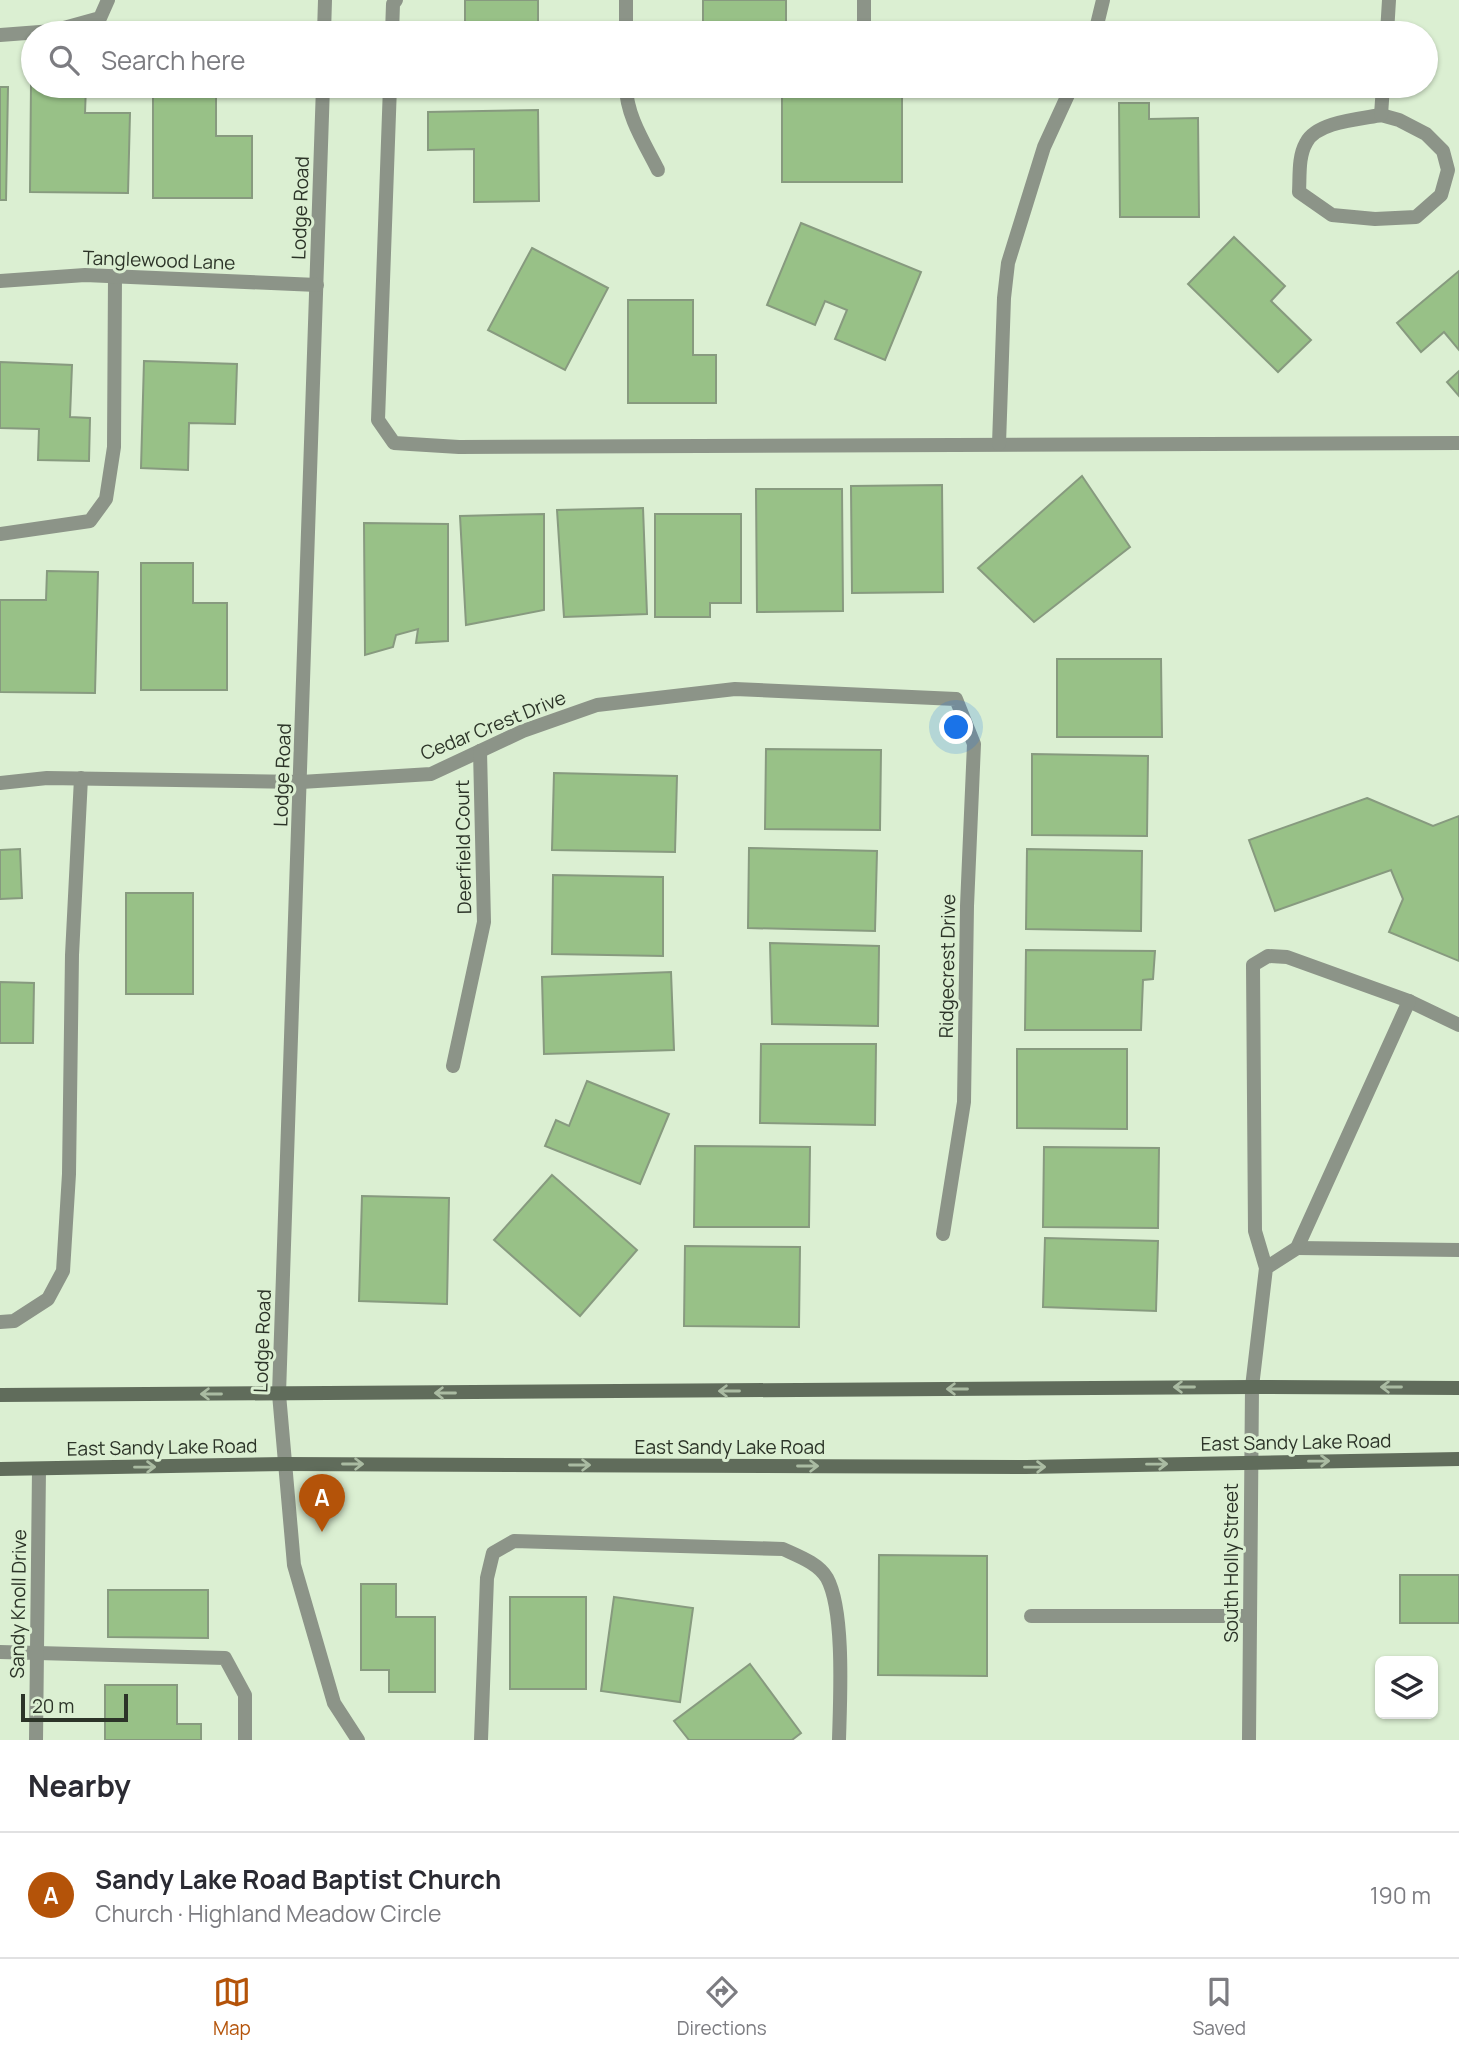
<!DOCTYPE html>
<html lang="en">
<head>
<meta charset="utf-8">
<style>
	:root { --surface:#fff; --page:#f7f7f7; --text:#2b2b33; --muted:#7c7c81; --line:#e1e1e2; --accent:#b45309 }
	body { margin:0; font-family:Manrope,sans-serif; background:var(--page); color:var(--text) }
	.controls { position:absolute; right:21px; bottom:21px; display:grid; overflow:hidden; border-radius:10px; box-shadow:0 2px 5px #0004 }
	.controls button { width:63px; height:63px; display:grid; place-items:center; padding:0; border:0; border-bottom:2px solid var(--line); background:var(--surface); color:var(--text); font:35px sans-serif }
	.scale { position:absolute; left:21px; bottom:18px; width:107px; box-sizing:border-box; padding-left:7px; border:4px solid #2c3428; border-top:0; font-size:19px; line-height:24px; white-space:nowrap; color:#2c3428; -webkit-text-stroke:5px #dbefd2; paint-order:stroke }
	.you { position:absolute; left:957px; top:728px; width:24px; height:24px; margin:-18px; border:5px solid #fff; border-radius:50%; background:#1a73e8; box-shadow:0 0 0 10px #1a73e833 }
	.badge { display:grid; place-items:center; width:46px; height:46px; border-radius:50%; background:var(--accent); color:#fff; font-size:23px; font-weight:700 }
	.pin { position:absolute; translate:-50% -58px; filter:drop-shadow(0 2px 4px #0008) }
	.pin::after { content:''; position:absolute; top:37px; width:24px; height:21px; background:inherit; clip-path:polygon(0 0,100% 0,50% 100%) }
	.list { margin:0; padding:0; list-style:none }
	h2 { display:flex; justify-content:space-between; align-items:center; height:91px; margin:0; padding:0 28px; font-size:30px }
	h2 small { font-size:23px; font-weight:400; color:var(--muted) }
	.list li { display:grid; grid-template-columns:46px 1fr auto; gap:21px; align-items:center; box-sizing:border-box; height:126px; padding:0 28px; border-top:2px solid var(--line) }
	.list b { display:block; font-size:26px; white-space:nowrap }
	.list p { margin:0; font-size:23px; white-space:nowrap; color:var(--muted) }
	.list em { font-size:23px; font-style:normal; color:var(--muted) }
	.icon { flex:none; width:38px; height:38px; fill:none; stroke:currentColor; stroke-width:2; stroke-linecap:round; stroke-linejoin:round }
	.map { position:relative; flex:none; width:1459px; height:1740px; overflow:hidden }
	.search { position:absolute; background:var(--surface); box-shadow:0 2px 5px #0004; left:21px; right:21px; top:21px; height:77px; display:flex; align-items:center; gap:18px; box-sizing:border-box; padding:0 24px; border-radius:38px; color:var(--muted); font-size:26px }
	.sheet { height:217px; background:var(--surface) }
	nav { display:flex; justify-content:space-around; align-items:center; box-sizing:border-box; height:98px; border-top:2px solid var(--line); background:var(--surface); font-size:19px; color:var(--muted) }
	nav a { display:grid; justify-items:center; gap:4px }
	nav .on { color:var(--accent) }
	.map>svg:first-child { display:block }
	.building { fill:#98c187; stroke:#879a7f; stroke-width:2 }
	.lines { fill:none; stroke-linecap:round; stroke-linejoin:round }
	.lane { stroke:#8c9488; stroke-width:14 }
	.street { stroke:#8c9488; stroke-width:14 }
	.secondary { stroke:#606c5b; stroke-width:14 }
	.oneway { stroke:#aabba2 }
	.labels { text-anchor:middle; stroke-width:6; stroke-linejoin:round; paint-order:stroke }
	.street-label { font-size:19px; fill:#2c3428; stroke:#dbefd2 }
</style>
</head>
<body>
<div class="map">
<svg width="1459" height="1740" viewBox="0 0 1459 1740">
	<rect width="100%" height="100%" fill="#dbefd2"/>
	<!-- building -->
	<g class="building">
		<rect x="465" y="0" width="73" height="33"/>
		<rect x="703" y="0" width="83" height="33"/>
		<path d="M31,84L86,86L85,113H130L128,193L30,192Z"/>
		<path d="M153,86H216V136H252V198H153Z"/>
		<rect x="430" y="86" width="108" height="3"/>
		<path d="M0,87H8L6,200H0Z"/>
		<rect x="782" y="91" width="120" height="91"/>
		<path d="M1119,103H1149V119L1198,118L1199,217H1120Z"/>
		<path d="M538,110L539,201L474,202V149L428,150V112Z"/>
		<path d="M801,223L921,272L885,360L835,339L847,310L825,301L815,325L767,305Z"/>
		<path d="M1234,237L1285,286L1271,301L1311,340L1278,372L1188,284Z"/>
		<path d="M532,248L608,288L565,370L488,330Z"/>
		<path d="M1459,271V350L1444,332L1421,352L1397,323Z"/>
		<path d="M628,300H693V355H716V403H628Z"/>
		<path d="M144,361L237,364L235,424L189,423L188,470L141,468Z"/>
		<path d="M0,362L72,365L70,417L90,418L89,461L38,460L39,429L0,428Z"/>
		<path d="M1459,371V396L1447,382Z"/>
		<path d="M1082,476L1130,547L1034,622L978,568Z"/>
		<path d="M942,485L943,592L852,593L851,486Z"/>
		<path d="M756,489H842L843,611L757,612Z"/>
		<path d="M643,508L647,614L564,617L557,510Z"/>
		<path d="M544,514V610L466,625L460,516Z"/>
		<path d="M655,514H741V603H710V617H655Z"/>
		<path d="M364,523L448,524V641L416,643L418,629L396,635L393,647L365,655Z"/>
		<path d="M141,563H193V603H227V690H141Z"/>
		<path d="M47,571L98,572L95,693L0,692V600H46Z"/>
		<path d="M1057,659H1161L1162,737H1057Z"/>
		<path d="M766,749L881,750L880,830L765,829Z"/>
		<path d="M1032,754L1148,756L1147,836L1032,835Z"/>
		<path d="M554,773L677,776L675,852L552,850Z"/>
		<path d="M1367,798L1433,826L1459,816V961L1389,932L1403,899L1391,870L1275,911L1249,840Z"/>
		<path d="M749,848L877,851L875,931L748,928Z"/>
		<path d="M20,849L22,898L0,899V850Z"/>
		<path d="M1027,849L1142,851L1141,931L1026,929Z"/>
		<path d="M553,875L663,877V956L552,954Z"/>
		<rect x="126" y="893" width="67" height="101"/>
		<path d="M770,943L879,946L878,1026L772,1024Z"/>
		<path d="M1026,950L1155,951L1153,979L1143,980L1141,1030H1025Z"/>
		<path d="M671,972L674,1050L544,1054L542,977Z"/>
		<path d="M0,982L34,983L33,1043H0Z"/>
		<path d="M761,1044H876L875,1125L760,1123Z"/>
		<path d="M1017,1049H1127V1129L1017,1128Z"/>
		<path d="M587,1081L669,1114L640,1184L545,1146L556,1120L569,1126Z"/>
		<path d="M695,1146L810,1147L809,1227H694Z"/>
		<path d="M1044,1147L1159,1148L1158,1228L1043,1227Z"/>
		<path d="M552,1175L637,1250L580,1316L494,1240Z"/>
		<path d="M362,1196L449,1198L447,1304L359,1301Z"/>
		<path d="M1045,1238L1158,1241L1156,1311L1043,1307Z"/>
		<path d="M685,1246L800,1247L799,1327L684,1326Z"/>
		<path d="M879,1555L987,1556V1676L878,1675Z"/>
		<rect x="1400" y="1575" width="59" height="48"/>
		<path d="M361,1584H396V1617H435V1692H389V1670H361Z"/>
		<path d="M108,1590H208V1638L108,1637Z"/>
		<rect x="510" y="1597" width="76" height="92"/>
		<path d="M614,1597L693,1608L680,1702L601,1691Z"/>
		<path d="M750,1664L801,1733L792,1740H689L674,1721Z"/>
		<path d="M105,1685H177V1724H201V1740H105Z"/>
	</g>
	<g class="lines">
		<!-- lane -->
		<g class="lane">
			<path d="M864,0V33"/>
			<path d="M392,33L393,4L396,0"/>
			<path d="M1095,33L1103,0"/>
			<path d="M0,35L53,31L100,18L108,0"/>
			<path d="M390,86L378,420L394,443L459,447L1459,443"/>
			<path d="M999,444L1004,298L1008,263L1044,147L1072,86"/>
			<path d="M0,534L90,521L106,499L114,447L115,276"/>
			<path d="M1409,1001L1459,1025"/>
			<path d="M1297,1248L1459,1250"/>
			<path d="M0,1322L14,1321L48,1299L63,1271L69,1174L72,955L81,778"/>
			<path d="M1252,1387L1266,1268L1297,1248L1409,1001L1287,957L1268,956L1253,965L1255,1231L1266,1268"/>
			<path d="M1031,1616H1250"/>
			<path d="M0,1652L225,1658L245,1695V1740"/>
			<path d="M481,1740L487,1578L493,1553L514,1541L783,1549C798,1556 818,1563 827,1578C845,1611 840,1701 839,1740"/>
		</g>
		<!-- street -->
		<g class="street">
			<path d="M626,0V33"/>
			<path d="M324,33L325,0"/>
			<path d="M1387,33L1389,0"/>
			<path d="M323,86L279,1394L294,1565L334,1703L358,1740"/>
			<path d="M626,86C626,115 645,144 658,170"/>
			<path d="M1381,115L1399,120L1426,134L1443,151L1448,170L1441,195L1416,217L1375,219L1332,215L1299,192C1300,176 1298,157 1306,143C1316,122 1360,119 1381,115Z"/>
			<path d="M1381,115L1383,86"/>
			<path d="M0,281L85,275L317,285"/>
			<path d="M0,783L47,778L301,782L431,774L523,731L597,705L735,689L956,699L974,744L967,906L964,1102L943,1234"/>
			<path d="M453,1066L484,922L480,751"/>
			<path d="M36,1740L39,1469"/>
			<path d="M1249,1740L1252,1387"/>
		</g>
		<!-- secondary -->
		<g class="secondary">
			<path d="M0,1395L1252,1387L1459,1388"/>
			<path d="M0,1469L284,1464L1026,1467L1459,1459"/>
		</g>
	</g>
	<!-- one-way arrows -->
	<defs><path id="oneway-shaft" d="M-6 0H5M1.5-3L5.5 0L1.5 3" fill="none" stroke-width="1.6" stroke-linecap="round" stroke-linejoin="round" transform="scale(1.75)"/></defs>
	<g class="oneway">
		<use href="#oneway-shaft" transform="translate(1184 1387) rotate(180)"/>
		<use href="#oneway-shaft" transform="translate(1391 1387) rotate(-180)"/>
		<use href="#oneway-shaft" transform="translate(957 1389) rotate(180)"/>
		<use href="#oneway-shaft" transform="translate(729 1391) rotate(180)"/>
		<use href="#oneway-shaft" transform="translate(445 1393) rotate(180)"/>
		<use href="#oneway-shaft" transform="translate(211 1394) rotate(180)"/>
		<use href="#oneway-shaft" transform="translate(1319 1461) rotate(-1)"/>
		<use href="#oneway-shaft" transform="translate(353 1464)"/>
		<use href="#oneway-shaft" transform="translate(1157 1464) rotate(-1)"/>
		<use href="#oneway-shaft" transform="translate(580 1465)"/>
		<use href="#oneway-shaft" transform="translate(808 1466)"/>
		<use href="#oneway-shaft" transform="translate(145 1467) rotate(-1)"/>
		<use href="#oneway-shaft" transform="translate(1035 1467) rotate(-1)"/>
	</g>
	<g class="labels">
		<!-- street labels -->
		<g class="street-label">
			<text transform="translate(300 208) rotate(-88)" y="7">Lodge Road</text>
			<text transform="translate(159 260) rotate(2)" y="7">Tanglewood Lane</text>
			<text transform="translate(493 725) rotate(-22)" y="7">Cedar Crest Drive</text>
			<text transform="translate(282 775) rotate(-88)" y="7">Lodge Road</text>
			<text transform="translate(463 847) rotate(-91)" y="7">Deerfield Court</text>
			<text transform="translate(947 966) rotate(-89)" y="7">Ridgecrest Drive</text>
			<text transform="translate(262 1341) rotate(-88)" y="7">Lodge Road</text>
			<text transform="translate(1296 1442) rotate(-1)" y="7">East Sandy Lake Road</text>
			<text transform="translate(162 1447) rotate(-1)" y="7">East Sandy Lake Road</text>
			<text x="730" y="1454">East Sandy Lake Road</text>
			<text transform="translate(1231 1563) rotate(-90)" y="7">South Holly Street</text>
			<text transform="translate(18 1604) rotate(-89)" y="7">Sandy Knoll Drive</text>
		</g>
	</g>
</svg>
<div class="controls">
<button><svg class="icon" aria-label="layers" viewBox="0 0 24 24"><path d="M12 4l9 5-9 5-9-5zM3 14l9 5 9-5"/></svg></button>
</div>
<div class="scale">20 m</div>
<div class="you"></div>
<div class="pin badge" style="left:322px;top:1532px">A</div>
<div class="search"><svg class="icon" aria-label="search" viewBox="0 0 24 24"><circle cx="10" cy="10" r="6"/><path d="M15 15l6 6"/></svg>Search here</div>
</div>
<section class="sheet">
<h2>Nearby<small></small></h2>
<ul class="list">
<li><span class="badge">A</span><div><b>Sandy Lake Road Baptist Church</b><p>Church · Highland Meadow Circle</p></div><em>190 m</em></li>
</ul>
</section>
<nav>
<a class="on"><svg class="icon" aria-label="map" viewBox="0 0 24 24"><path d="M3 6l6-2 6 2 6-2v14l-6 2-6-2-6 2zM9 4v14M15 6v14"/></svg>Map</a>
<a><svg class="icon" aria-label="directions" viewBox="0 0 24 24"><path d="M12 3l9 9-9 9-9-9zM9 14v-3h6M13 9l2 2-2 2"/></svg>Directions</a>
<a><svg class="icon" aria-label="saved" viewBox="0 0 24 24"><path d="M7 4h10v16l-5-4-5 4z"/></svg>Saved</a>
</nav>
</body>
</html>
